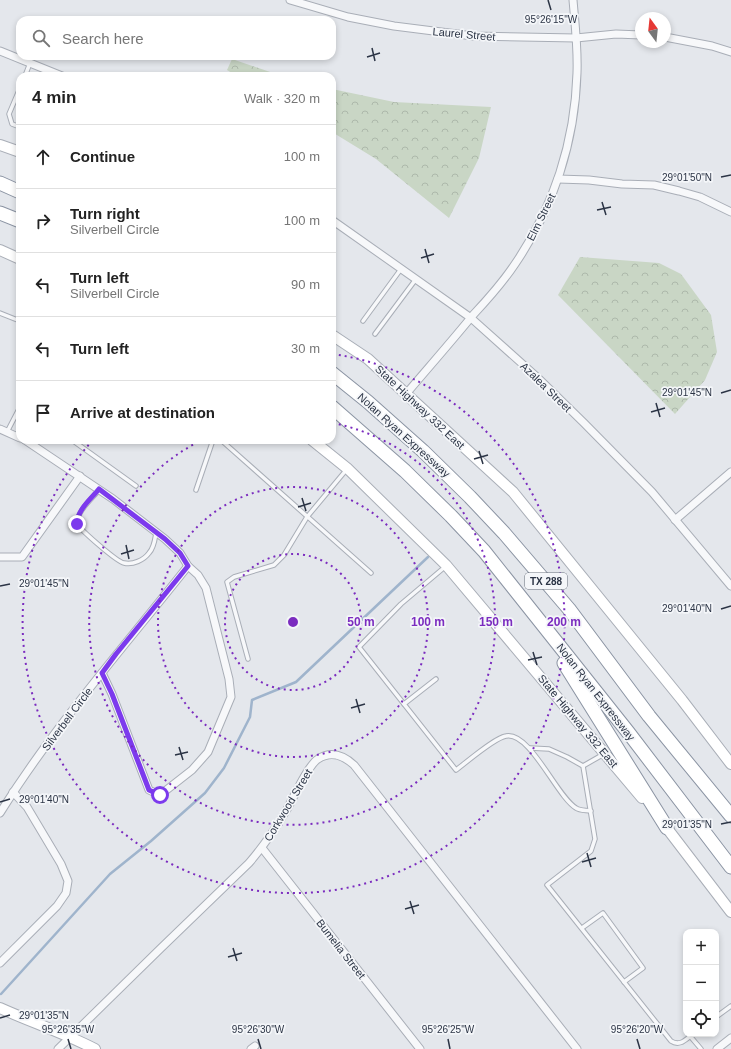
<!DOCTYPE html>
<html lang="en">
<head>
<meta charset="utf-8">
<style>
	:root { --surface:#fff; --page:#f2f2f2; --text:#222; --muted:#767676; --line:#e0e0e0 }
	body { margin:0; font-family:Arial,sans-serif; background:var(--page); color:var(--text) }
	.controls { position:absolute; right:12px; bottom:12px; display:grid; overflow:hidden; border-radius:8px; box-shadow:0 2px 6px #0003 }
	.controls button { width:36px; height:36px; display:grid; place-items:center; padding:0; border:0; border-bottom:1px solid var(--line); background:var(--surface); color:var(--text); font:20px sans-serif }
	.compass { position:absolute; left:635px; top:12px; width:36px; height:36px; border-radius:50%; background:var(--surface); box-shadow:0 2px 6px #0003; rotate:345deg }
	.stop { position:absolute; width:12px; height:12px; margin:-9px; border:3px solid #7c3aed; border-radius:50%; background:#fff }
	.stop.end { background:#7c3aed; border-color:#fff; box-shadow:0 1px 4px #0008 }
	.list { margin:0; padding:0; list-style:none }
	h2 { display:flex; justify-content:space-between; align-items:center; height:52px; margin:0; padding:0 16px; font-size:17px }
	h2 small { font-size:13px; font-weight:400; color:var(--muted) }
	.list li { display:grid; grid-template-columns:26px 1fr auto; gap:12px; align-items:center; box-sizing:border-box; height:64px; padding:0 16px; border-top:1px solid var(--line) }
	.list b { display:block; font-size:15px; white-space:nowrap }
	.list p { margin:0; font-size:13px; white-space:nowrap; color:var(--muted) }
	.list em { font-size:13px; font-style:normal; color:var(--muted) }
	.icon { flex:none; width:22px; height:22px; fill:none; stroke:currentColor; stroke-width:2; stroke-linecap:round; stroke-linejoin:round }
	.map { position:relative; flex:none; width:731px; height:1049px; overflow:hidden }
	.search { position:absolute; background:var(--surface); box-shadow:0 2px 6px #0003; left:16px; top:16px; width:320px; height:44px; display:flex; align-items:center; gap:10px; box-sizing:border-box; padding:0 14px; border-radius:12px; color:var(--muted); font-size:15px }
	.panel { position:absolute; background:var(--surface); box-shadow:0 2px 6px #0003; left:16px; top:72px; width:320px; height:372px; border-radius:12px }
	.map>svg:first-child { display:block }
	.forest { fill:url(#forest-crowns) }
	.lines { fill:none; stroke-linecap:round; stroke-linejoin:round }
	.stream { stroke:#9fb4cc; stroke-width:2.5 }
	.lane-casing { stroke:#a9aeb7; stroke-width:5.5 }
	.street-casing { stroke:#a9aeb7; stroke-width:9 }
	.secondary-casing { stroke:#a9aeb7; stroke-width:12 }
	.highway-casing { stroke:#8b94a3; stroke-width:15 }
	.lane { stroke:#f7f8fa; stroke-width:3.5 }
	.street { stroke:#f7f8fa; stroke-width:7 }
	.secondary { stroke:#fff; stroke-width:10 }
	.highway { stroke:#fff; stroke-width:13 }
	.route { stroke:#7c3aed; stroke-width:5 }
	.ticks { fill:none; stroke:#2b3445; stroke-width:1.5 }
	.ring { fill:none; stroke:#7b2cbf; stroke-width:2; stroke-dasharray:2 4 }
	.labels { text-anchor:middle; stroke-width:3.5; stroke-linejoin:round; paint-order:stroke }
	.shield { fill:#f4f6f9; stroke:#676e7b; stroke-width:1 }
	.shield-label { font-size:10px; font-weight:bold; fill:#2b3445 }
	.street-label { font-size:11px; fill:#2b3445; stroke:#f4f6f9 }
	.ticks-label { font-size:10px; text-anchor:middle; fill:#2b3445; stroke:#f4f6f9; stroke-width:3.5; stroke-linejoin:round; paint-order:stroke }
	.centre { fill:#7b2cbf; stroke:#f4f6f9; stroke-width:2 }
	.ring-label { font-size:12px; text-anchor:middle; font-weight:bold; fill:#7b2cbf; stroke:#f4f6f9; stroke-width:3.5; stroke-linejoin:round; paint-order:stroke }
</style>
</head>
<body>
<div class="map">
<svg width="731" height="1049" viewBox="0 0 731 1049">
	<defs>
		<pattern id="forest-crowns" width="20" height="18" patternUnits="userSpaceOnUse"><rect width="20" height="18" fill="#c9d6c5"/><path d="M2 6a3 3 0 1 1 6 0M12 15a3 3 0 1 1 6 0" fill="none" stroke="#adb8ab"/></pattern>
	</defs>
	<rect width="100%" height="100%" fill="#e4e7ec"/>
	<!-- forest -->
	<g class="forest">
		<path d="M232,59L282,76H237L227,70Z"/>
		<path d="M332,89L394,102L491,107L479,158L449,218L376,159L332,132Z"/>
		<path d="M580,257L659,263L681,274L711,315L717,352L705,380L675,414L558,295Z"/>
	</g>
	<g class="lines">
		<!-- stream -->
		<path class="stream" d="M1,994L110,874L151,841L205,793L224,768L250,717L252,700L296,682L428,557"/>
		<defs>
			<g id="lane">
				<path d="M25,76L30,63"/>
				<path d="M20,88L9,114L12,124L20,127"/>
				<path d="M0,313L20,321"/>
				<path d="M363,321L401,269"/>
				<path d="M375,334L416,279"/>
				<path d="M7,432L20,407"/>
				<path d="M72,440L136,486"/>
				<path d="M221,440L371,573"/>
				<path d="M99,490C91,500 77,511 77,524C82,531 117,562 124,563C133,565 144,560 149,553C154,548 155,539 156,533"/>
				<path d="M196,490L213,440"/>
				<path d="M446,566L401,604L359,647L456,770C467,762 494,738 506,736C530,731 557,797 576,808C580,811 586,810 591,811"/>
				<path d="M248,659L227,582L234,577L274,565L284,555L307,517L347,469"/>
				<path d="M404,704L436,679"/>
				<path d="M530,748L549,749L567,757L583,766L595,839L591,851L547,885L671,1041C680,1047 686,1039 693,1034"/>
				<path d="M583,766L604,754"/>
				<path d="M582,928L603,913L643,968L624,982"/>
				<path d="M716,1017L731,1006"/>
				<path d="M690,1036L701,1049"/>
			</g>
			<g id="street">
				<path d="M290,0L348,17L394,26L473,36L576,38L616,34L641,35"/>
				<path d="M665,37L712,46L731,52"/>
				<path d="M0,51L62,76"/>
				<path d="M558,179L589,180L622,184L654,185L679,191L700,197L731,212"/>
				<path d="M332,220L471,318L537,377L584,423L652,492L731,586"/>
				<path d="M406,394C428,368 451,342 473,315C488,299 503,282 515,264C554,207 575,141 577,73C578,48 575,24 573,0"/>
				<path d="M0,429L20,438"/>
				<path d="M25,440L113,499L165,539L180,553L188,566L198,575L206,588L229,679L231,697L208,752L192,770L160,795L149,790L112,694L102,673"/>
				<path d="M675,520L731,472"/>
				<path d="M0,557H22L80,476"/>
				<path d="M0,813C55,725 124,647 188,566"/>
				<path d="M262,848L420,1049"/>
				<path d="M0,963L57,906L66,893L68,881L61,864L27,807L13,792"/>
				<path d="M58,1049L160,949L249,863C263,847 275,829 286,811C293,799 308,765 318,759C332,750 344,756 354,765L577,1049"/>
				<path d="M251,1049L255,1046"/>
				<path d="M717,1049L731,1038"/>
			</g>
			<g id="secondary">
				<path d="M0,145L20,152"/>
				<path d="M0,250L20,259"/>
				<path d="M332,335L368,359L513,492L682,700L731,764"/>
				<path d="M312,440L348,469L446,565L642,798"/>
				<path d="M663,823L731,912"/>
				<path d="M0,1008C31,1022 64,1033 95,1049"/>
			</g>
			<g id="highway">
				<path d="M0,183L20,192"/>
				<path d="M0,213L20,221"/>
				<path d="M332,373L368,402L423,451L470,497L504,533L569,609L649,716L731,816"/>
				<path d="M332,407L405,471L451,516L484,551L628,732L731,867"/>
				<path d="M564,663L667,828"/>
			</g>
		</defs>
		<!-- lane casing -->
		<use href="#lane" class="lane-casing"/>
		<!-- street casing -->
		<use href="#street" class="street-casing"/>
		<!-- secondary casing -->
		<use href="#secondary" class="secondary-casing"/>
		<!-- highway casing -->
		<use href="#highway" class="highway-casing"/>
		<!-- lane -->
		<use href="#lane" class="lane"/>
		<!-- street -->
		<use href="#street" class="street"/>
		<!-- secondary -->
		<use href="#secondary" class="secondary"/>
		<!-- highway -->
		<use href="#highway" class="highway"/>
	</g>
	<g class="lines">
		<!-- route -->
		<path class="route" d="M77,524C77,510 91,499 99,489L165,539L180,553L188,566L116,654L102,673L112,694L149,790L160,795"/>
	</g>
	<!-- ticks -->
	<path class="ticks" d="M548,0L551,10M372,48L375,61M367,57L380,53M721,177L731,175M602,202L606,215M597,210L611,207M425,249L429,263M421,258L434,254M721,393L731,390M656,403L660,417M651,412L665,408M479,451L483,464M474,459L488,455M302,498L306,511M298,507L311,503M126,545L129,559M121,554L134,550M0,586L10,584M721,609L731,606M533,652L537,665M528,660L542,657M356,699L360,713M351,708L365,704M179,747L183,760M175,755L188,752M0,802L10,799M721,824L731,822M587,853L591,867M582,862L596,858M410,901L414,914M405,909L419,905M233,948L237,961M228,957L242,953M0,1018L10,1015M68,1039L71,1049M258,1039L261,1049M448,1039L450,1049M637,1039L640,1049"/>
	<!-- distance rings -->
	<g class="ring">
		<circle cx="293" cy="622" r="68"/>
		<circle cx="293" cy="622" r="135"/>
		<path d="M333 423A203 203 0 1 1 202 440"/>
		<path d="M333 354A271 271 0 1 1 92 441"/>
	</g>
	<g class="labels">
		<!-- shield labels -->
		<rect class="shield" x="525" y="573" width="42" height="16" rx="3"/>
		<g class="shield-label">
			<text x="546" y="585">TX 288</text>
		</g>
		<!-- street labels -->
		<g class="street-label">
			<text transform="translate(464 34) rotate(5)" y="4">Laurel Street</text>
			<text transform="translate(541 217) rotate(-64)" y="4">Elm Street</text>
			<text transform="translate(546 387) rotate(44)" y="4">Azalea Street</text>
			<text transform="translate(420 407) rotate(43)" y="4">State Highway 332 East</text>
			<text transform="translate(404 435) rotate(42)" y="4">Nolan Ryan Expressway</text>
			<text transform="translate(596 692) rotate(52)" y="4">Nolan Ryan Expressway</text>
			<text transform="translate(67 719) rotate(-53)" y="4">Silverbell Circle</text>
			<text transform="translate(578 721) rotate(50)" y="4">State Highway 332 East</text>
			<text transform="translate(288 805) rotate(-59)" y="4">Corkwood Street</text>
			<text transform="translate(341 949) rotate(52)" y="4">Bumelia Street</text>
		</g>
	</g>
	<g class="ticks-label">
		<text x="551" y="23">95°26'15"W</text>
		<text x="687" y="181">29°01'50"N</text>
		<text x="687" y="396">29°01'45"N</text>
		<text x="44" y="587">29°01'45"N</text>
		<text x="687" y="612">29°01'40"N</text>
		<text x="44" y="803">29°01'40"N</text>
		<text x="687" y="828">29°01'35"N</text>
		<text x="44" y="1019">29°01'35"N</text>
		<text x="68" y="1033">95°26'35"W</text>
		<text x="258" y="1033">95°26'30"W</text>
		<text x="448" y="1033">95°26'25"W</text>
		<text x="637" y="1033">95°26'20"W</text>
	</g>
	<circle cx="293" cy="622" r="6" class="centre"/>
	<g class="ring-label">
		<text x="361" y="626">50 m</text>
		<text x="428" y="626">100 m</text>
		<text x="496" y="626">150 m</text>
		<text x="564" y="626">200 m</text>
	</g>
</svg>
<div class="controls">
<button>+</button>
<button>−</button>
<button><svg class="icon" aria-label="locate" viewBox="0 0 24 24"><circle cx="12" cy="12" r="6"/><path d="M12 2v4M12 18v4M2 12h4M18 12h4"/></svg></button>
</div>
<svg class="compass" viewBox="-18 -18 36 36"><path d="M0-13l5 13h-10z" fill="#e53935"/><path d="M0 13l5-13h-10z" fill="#767676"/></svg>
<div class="stop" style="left:160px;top:795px"></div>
<div class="stop end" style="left:77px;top:524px"></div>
<div class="search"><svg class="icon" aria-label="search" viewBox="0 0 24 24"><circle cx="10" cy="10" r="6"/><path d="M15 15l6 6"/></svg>Search here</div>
<section class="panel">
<h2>4 min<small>Walk · 320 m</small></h2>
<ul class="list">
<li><svg class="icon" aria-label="ahead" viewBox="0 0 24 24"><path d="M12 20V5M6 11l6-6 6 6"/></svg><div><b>Continue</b></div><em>100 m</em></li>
<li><svg class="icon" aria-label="right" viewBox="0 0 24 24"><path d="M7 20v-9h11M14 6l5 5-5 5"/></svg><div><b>Turn right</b><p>Silverbell Circle</p></div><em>100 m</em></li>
<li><svg class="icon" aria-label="left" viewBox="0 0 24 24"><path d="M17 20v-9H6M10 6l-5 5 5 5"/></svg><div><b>Turn left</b><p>Silverbell Circle</p></div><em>90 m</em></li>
<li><svg class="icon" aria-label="left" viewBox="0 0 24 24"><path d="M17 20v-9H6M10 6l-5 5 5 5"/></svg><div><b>Turn left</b></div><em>30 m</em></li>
<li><svg class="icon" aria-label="arrive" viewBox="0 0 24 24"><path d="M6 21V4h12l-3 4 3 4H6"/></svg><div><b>Arrive at destination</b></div></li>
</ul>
</section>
</div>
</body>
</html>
